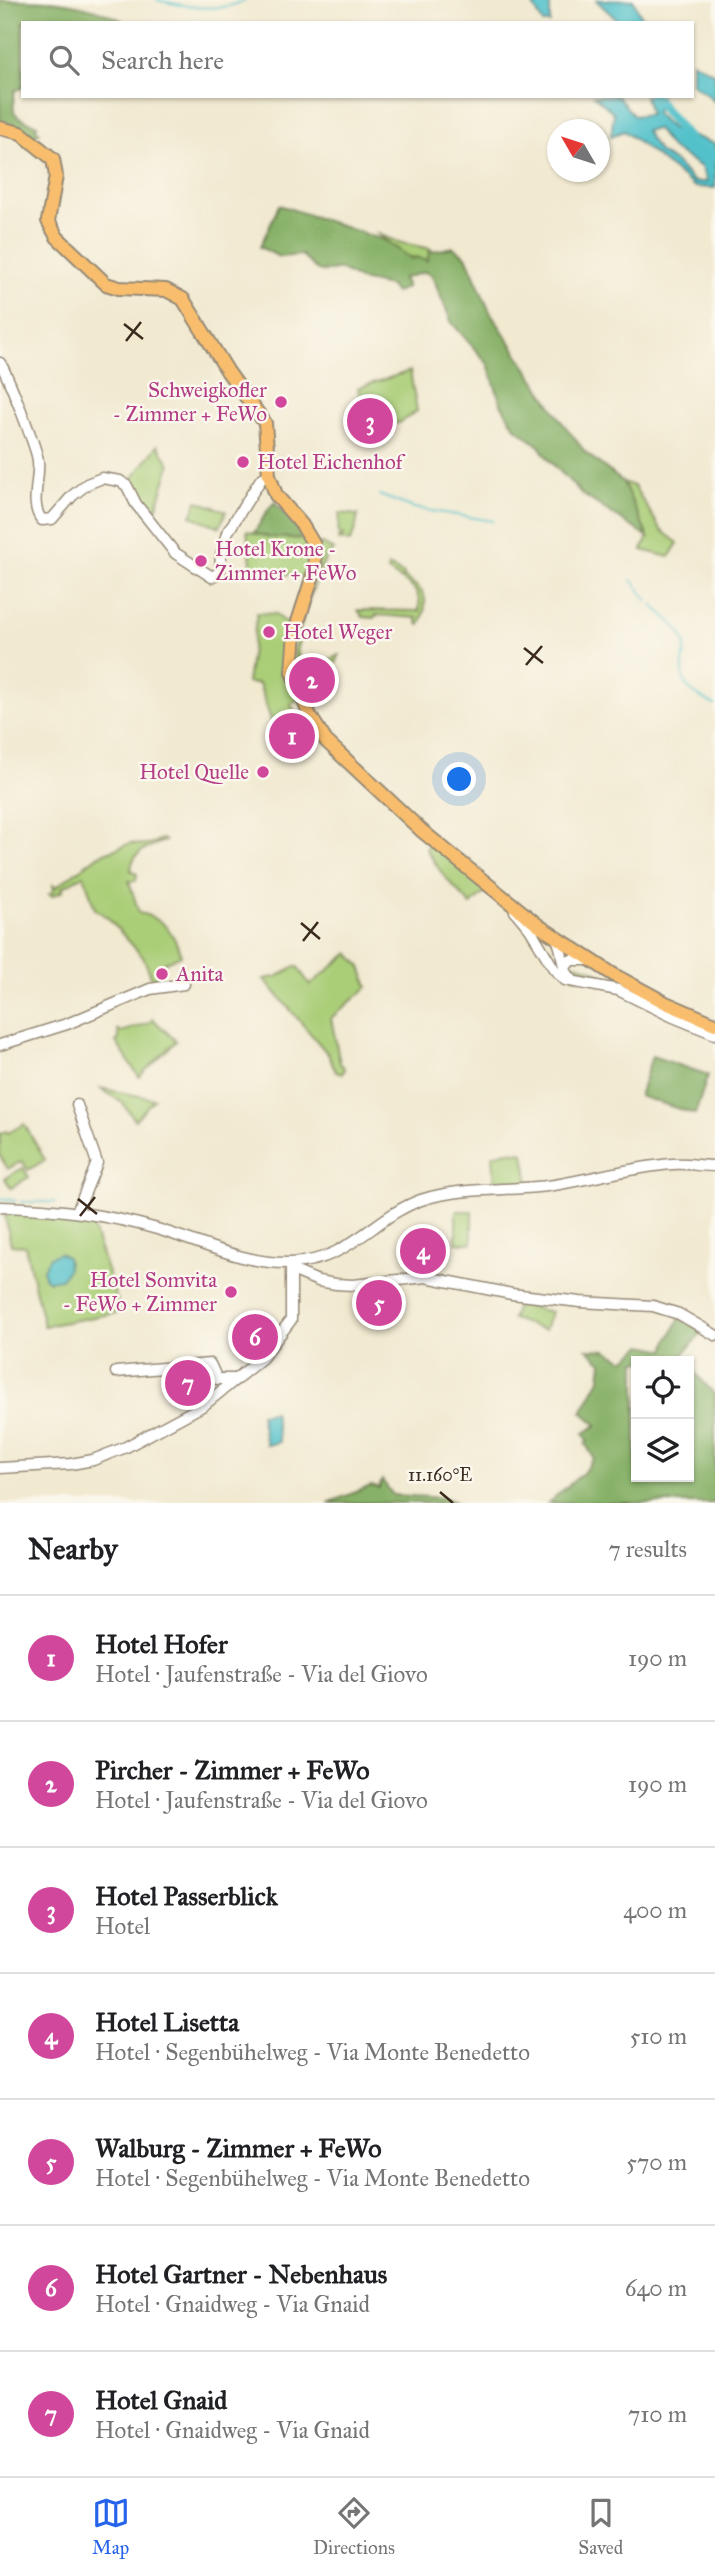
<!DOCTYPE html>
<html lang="en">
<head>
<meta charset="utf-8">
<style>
	:root { --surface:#fff; --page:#f6f6f6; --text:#202124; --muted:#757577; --line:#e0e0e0; --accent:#2563eb }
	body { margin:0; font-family:"IM FELL Great Primer",serif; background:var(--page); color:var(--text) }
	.controls { position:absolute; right:21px; bottom:21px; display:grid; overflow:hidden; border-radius:0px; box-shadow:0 2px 5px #0004 }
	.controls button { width:63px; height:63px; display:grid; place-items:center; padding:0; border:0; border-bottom:2px solid var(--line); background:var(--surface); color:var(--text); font:35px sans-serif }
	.compass { position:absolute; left:547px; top:119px; width:63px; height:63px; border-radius:50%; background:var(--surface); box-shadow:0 2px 5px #0004; rotate:309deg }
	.you { position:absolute; left:460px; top:780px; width:24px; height:24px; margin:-18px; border:5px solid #fff; border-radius:50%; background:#1a73e8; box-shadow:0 0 0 10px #1a73e833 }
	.badge { display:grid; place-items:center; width:46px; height:46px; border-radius:50%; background:var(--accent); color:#fff; font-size:23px; font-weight:700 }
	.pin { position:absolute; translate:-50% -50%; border:4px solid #fff; box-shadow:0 2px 7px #0006 }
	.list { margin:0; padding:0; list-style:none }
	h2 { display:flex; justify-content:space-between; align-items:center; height:91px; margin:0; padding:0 28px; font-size:30px }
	h2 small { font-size:23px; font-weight:400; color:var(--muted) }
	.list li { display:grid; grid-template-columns:46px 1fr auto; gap:21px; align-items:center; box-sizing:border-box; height:126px; padding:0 28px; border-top:2px solid var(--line) }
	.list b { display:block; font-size:26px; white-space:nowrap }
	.list p { margin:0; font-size:23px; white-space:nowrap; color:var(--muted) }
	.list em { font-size:23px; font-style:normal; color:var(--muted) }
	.icon { flex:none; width:38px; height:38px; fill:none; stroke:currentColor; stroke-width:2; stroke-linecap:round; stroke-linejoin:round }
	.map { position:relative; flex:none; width:715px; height:1503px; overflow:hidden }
	.search { position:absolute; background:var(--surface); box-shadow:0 2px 5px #0004; left:21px; right:21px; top:21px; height:77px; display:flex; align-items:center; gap:18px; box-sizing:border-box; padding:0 24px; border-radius:0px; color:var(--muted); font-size:26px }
	.sheet { height:973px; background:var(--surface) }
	nav { display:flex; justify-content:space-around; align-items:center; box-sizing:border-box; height:98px; border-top:2px solid var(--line); background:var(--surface); font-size:19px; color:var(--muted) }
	nav a { display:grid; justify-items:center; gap:4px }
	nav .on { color:var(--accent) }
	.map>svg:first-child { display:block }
	.green { fill:#aace78; stroke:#727c4b; stroke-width:2 }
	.forest { fill:#87b168; stroke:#616e43; stroke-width:2 }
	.water { fill:#53c1ca; stroke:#477674; stroke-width:2; fill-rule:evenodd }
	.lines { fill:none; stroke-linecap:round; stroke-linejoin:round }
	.stream { stroke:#53c1ca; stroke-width:2 }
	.river { stroke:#53c1ca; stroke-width:10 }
	.minor-casing { stroke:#968a77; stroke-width:13 }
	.major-casing { stroke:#968a77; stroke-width:16 }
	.minor { stroke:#fff; stroke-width:10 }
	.major { stroke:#f9be6d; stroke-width:12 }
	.ticks { fill:none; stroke:#3b2a1e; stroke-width:2.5 }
	.hotel-dot { fill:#d1479c; stroke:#fbf7ec; stroke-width:2.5 }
	.labels { text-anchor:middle; stroke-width:5; stroke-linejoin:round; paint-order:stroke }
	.hotel-label { font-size:21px; fill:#b23c85; stroke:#fbf7ec; text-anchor:start }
	.ticks-label { font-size:18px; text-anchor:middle; fill:#3b2a1e; stroke:#fbf7ec; stroke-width:5; stroke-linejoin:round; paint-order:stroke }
</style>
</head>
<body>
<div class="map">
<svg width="715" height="1503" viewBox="0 0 715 1503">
	<rect width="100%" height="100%" fill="#fbf7ec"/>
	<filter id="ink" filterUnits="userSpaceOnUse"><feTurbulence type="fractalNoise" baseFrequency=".0143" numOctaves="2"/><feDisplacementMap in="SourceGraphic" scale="14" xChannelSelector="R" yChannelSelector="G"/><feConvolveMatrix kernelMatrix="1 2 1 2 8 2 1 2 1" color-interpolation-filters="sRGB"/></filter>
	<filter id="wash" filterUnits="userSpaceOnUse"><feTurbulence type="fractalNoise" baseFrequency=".00686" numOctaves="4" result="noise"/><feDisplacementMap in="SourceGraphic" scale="28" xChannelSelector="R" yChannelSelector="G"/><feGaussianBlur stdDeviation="1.57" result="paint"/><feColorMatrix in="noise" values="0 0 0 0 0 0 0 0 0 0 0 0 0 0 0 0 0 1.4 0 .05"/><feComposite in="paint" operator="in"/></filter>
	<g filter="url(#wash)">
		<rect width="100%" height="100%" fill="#f1e9d0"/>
		<!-- green -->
		<g class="green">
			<path d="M376,233L398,242L431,249L427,261L407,256Z"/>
			<path d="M410,371L417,411L401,422L361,432L364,414L358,388Z"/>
			<path d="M158,445L170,465L153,519L139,504L129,483Z"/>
			<path d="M623,482L634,486L661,530L678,543L669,557L642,550L648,537Z"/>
			<path d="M197,501L226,511L220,527L191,516Z"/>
			<path d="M340,513L358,515L355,531L350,542L338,540V537L342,538L344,535L338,533Z"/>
			<path d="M247,531L269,537L307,539L311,553L308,577L252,570Z"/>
			<path d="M322,544L334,550L327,555C316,583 285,645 304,672L339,655L337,662L300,680C277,641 327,586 318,545Z"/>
			<path d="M388,566L404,574L403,576C425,592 431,596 420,625L417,623V618L376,615L374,618L363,617L358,610L419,611C423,587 405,583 388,571Z"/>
			<path d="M257,613L276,614L283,621L292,622L286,655V673L298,700L291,704L299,721L274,729L259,684L247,683Z"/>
			<path d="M162,839L165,841C149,847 131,851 131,871L137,874L136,881H129L139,913C164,918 173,931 181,955L156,967L158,983H154L143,957L108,918L95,909L84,875L62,888L63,891L52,896L49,894L54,891L53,885L56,887L99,855L131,843C139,846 155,844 162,839Z"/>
			<path d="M429,842L487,890L471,905L443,875L426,849Z"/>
			<path d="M349,953L361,967L368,987L331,1018L340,1063L345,1069L342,1074L336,1072L328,1054L264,979L276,977L297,966L310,985Z"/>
			<path d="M571,964C588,965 602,975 616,983L618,986L608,980L574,977L569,973Z"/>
			<path d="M153,1019L176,1041L139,1077L116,1042L119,1039L118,1030L121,1032L149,1023Z"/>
			<path d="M99,1088L154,1099L135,1120L122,1102Z"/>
			<path d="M24,1124L45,1160L28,1170L22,1161L8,1169L0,1156V1134L6,1131L8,1133Z"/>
			<path d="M507,1151L524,1153L529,1185L495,1188L493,1155Z"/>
			<path d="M23,1168L29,1177L11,1188L5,1178Z"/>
			<path d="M19,1211L63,1215L91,1223L121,1312L44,1326L25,1246L11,1245L5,1216Z"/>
			<rect x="456" y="1211" width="16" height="32"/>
			<path d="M518,1304L551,1312L545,1330L512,1319Z"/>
		</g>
		<!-- forest -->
		<g class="forest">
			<path d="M0,0C47,0 84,0 127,23H23V88L15,90C11,117 13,115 37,125L36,130L40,132L30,139L0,128Z"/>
			<path d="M279,205L386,241L412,259L416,257L427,261L429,252L453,247L466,256L489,310L562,422L586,453L623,482L648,537L583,495L549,460L539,446L515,427L501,404L488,364L452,323L432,276L425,272L403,278L407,287L395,293L390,286L360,280L340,269C318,274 317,272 302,255L279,257L260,247Z"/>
			<path d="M275,502L307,539L269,537L254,533L269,508Z"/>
			<path d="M652,1056L708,1075L695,1114L639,1096Z"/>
			<path d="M680,1318L703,1331L681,1357L684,1361H636V1477H689V1366L715,1395V1503H548L583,1473L594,1458L585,1443L588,1441L584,1433L597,1425L582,1412L600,1379L602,1362L587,1349L606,1350L624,1360L643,1345L666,1350L667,1342Z"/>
			<path d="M382,1480L393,1495L446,1498L456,1503H328L371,1486L379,1488Z"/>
		</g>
		<!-- water -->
		<g class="water">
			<path d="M530,0L540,2L542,0H550V23H543Z"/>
			<path d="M596,0H633L645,23H617L616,19Z"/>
			<path d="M692,61L715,74V102L708,95L692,84Z"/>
			<path d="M594,96H617L634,116L650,114L645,96H660L656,113L671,128L715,144V188L695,187L624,131L611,136L614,113ZM657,129L671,148L701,167L707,182H694L676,163L659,152L645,131Z"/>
			<path d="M59,1253L67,1257L68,1269L61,1279L49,1281L44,1277L43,1269L50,1257Z"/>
			<path d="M274,1412L279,1442L266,1445L260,1414Z"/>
		</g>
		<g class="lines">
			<!-- stream -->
			<g class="stream">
				<path d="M157,0C184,6 219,14 245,0"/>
				<path d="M379,495L414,508L493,521"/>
				<path d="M632,580L648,601"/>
				<path d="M652,605C663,615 679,626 684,641C687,648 684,655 683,662C680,689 693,694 715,705"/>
				<path d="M0,1198L16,1201"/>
				<path d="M21,1202H55"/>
			</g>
			<!-- river -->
			<path class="river" d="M653,96L692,143L715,156"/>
		</g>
	</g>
	<g filter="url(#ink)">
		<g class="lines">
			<defs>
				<g id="minor">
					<path d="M0,363C7,373 37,449 38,461C40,480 29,505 42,520L52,519L72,496L87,484L102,478L120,481L127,486L136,504L175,553L212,577L220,572L221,555L227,533L261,479L269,475"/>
					<path d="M515,911L530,929L554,969L565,980L618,990L671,1016L715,1034"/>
					<path d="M556,938C565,951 559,967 571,978"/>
					<path d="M565,972V967L571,960H588"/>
					<path d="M0,1045L67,1024L150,989L184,984"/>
					<path d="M77,1105L97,1163L77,1212"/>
					<path d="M0,1207C53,1208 106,1214 157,1229C201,1242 243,1264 290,1263C349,1262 373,1217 421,1200C459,1187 507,1191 547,1186C589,1180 630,1167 673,1164C687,1163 701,1166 715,1166"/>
					<path d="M292,1270L318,1281L336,1284L353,1285L426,1277L512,1294L580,1302L653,1306L679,1314L715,1335"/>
					<path d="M116,1372L210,1364L217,1379H238"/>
					<path d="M0,1468L71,1464L93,1460L126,1447L204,1405L262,1358L291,1320V1264"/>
				</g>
				<path id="major" d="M0,128L21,133L53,159L56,176L48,221L57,237L106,284L119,288L166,290L183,299L228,372L265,423L269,475L276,495L302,525L314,545L315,569L295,631L292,672L310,716L326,741L422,831L539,926L614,975L666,1003L715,1024"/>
			</defs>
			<!-- minor casing -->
			<use href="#minor" class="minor-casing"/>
			<!-- major casing -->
			<use href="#major" class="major-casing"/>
			<!-- minor -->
			<use href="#minor" class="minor"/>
			<!-- major -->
			<use href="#major" class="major"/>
		</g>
	</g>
	<!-- ticks -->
	<path class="ticks" d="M124,324L143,339M126,341L141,322M524,648L543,663M526,665L542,646M301,923L320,939M303,941L318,922M78,1199L97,1214M80,1216L95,1197M440,1492L453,1503"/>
	<!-- markers -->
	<g class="hotel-dot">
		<circle cx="281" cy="402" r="7"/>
		<circle cx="243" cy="462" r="7"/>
		<circle cx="201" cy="561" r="7"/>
		<circle cx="269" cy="632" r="7"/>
		<circle cx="263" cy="772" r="7"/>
		<circle cx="162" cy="974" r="7"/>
		<circle cx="231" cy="1292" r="7"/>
	</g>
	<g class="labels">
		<!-- hotel labels -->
		<g class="hotel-label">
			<text x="267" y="397" text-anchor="end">Schweigkofler<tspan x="267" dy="24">- Zimmer + FeWo</tspan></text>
			<text x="257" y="469">Hotel Eichenhof</text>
			<text x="215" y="556">Hotel Krone -<tspan x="215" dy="24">Zimmer + FeWo</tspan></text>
			<text x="283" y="639">Hotel Weger</text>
			<text x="249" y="779" text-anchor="end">Hotel Quelle</text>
			<text x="176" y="981">Anita</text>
			<text x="217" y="1287" text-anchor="end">Hotel Somvita<tspan x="217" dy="24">- FeWo + Zimmer</tspan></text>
		</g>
	</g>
	<g class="ticks-label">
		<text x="440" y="1481">11.160°E</text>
	</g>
</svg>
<div class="controls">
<button><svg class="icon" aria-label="locate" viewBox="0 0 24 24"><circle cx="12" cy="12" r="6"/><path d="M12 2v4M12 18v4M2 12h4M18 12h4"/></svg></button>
<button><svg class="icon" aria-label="layers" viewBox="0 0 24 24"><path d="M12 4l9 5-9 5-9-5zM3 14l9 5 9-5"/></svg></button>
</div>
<svg class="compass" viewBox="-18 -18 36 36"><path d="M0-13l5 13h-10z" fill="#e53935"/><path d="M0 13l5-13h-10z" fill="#757577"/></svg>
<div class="you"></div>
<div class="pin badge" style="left:292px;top:736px;background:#d1479c">1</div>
<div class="pin badge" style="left:312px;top:680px;background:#d1479c">2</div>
<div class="pin badge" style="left:370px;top:421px;background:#d1479c">3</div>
<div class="pin badge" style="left:423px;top:1251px;background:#d1479c">4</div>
<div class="pin badge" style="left:379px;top:1303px;background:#d1479c">5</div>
<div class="pin badge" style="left:255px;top:1337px;background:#d1479c">6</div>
<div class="pin badge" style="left:188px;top:1383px;background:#d1479c">7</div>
<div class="search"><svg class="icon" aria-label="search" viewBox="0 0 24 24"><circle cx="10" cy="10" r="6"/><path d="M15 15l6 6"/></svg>Search here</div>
</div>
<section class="sheet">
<h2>Nearby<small>7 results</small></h2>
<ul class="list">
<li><span class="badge" style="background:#d1479c">1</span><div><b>Hotel Hofer</b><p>Hotel · Jaufenstraße - Via del Giovo</p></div><em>190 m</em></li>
<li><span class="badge" style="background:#d1479c">2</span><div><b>Pircher - Zimmer + FeWo</b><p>Hotel · Jaufenstraße - Via del Giovo</p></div><em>190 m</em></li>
<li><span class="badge" style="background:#d1479c">3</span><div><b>Hotel Passerblick</b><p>Hotel</p></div><em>400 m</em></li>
<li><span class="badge" style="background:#d1479c">4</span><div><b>Hotel Lisetta</b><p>Hotel · Segenbühelweg - Via Monte Benedetto</p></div><em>510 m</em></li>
<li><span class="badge" style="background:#d1479c">5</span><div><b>Walburg - Zimmer + FeWo</b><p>Hotel · Segenbühelweg - Via Monte Benedetto</p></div><em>570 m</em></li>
<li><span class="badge" style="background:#d1479c">6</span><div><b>Hotel Gartner - Nebenhaus</b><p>Hotel · Gnaidweg - Via Gnaid</p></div><em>640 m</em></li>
<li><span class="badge" style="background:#d1479c">7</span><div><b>Hotel Gnaid</b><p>Hotel · Gnaidweg - Via Gnaid</p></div><em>710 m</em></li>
</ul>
</section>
<nav>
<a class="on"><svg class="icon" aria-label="map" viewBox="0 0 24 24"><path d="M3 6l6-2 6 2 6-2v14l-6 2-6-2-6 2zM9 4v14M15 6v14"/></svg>Map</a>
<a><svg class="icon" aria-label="directions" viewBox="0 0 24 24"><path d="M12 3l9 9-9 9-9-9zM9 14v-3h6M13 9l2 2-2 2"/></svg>Directions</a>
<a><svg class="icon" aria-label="saved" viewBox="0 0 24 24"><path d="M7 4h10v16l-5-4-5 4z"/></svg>Saved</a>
</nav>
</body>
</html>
